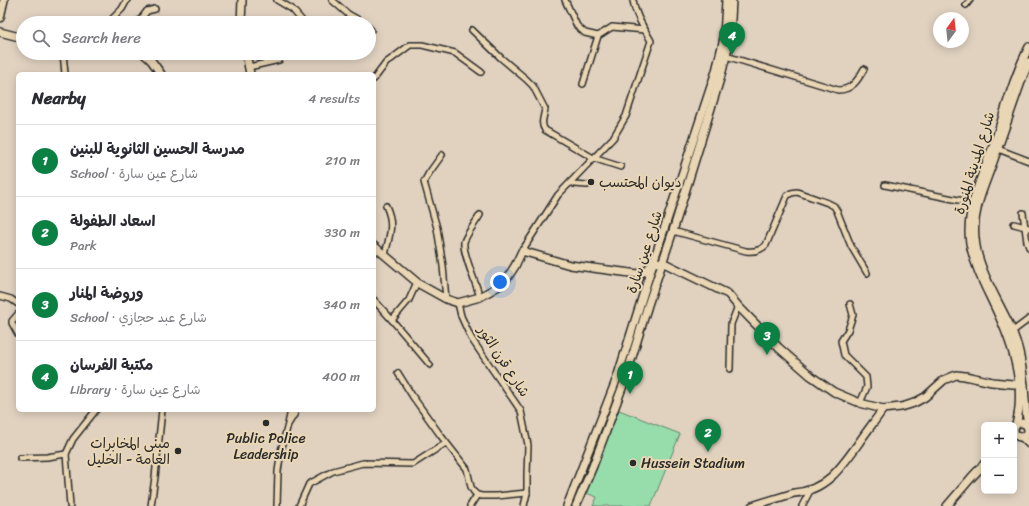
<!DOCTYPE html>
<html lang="en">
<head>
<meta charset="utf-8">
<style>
	:root { --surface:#fff; --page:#f2f2f3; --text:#2b2b33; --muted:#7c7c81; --line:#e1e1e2; --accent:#0b8043 }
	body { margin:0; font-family:Sriracha,"Playpen Sans Arabic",sans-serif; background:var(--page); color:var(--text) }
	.controls { position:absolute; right:12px; bottom:12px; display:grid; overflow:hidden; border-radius:6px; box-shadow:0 2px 10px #0003 }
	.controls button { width:36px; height:36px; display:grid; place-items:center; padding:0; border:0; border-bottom:1px solid var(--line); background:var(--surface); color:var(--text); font:20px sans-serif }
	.compass { position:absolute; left:933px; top:12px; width:36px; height:36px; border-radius:50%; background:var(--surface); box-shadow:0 2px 10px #0003; rotate:15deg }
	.you { position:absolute; left:500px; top:282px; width:14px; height:14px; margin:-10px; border:3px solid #fff; border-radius:50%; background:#1a73e8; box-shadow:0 0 0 6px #1a73e833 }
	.badge { display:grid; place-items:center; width:26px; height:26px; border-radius:50%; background:var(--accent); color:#fff; font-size:13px; font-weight:700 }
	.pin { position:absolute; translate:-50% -33px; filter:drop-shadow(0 1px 2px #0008) }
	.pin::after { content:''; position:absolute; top:21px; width:14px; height:12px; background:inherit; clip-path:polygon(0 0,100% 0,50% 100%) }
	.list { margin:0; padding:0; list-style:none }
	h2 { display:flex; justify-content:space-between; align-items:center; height:52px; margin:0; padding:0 16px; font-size:17px }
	h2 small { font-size:13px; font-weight:400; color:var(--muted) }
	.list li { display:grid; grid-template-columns:26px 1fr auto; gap:12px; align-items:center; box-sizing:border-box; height:72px; padding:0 16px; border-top:1px solid var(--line) }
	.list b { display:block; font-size:15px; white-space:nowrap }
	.list p { margin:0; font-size:13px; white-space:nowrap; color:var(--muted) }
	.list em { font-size:13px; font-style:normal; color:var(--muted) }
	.icon { flex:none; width:22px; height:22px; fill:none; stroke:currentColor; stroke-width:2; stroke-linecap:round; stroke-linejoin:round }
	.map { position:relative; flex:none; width:1029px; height:506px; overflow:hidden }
	.search { position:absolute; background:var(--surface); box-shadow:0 2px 10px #0003; left:16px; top:16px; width:360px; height:44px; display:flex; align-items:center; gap:10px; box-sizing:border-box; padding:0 14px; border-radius:22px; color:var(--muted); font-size:15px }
	.panel { position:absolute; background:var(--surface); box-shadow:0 2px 10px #0003; left:16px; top:72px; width:360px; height:340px; border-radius:6px }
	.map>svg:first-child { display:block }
	.green { fill:#96ddab; stroke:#60846b }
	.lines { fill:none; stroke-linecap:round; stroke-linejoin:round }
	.street-casing { stroke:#2b2b2b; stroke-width:8 }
	.secondary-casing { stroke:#2b2b2b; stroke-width:10 }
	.street { stroke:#e9d6b4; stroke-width:5 }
	.secondary { stroke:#e9d6b4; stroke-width:7 }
	.poi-dot { fill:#2b2b2b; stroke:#e9d6b4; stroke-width:1.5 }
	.labels { text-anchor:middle; stroke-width:4; stroke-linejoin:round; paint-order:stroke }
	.street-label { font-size:14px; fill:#2b2b2b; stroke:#e9d6b4 }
	.poi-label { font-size:14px; fill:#2b2b2b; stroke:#e9d6b4; text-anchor:start }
</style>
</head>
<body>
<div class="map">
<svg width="1029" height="506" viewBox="0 0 1029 506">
	<rect width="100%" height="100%" fill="#e1d2c0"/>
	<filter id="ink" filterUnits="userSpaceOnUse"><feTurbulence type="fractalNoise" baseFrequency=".025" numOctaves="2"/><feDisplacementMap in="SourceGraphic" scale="8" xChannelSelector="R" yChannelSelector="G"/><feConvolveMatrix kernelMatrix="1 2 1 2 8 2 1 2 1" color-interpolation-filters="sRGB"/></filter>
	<g filter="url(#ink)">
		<!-- green -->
		<path class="green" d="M619,410L680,434L651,506H593L597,497L586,493Z"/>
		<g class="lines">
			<defs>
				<g id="street">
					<path d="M277,0L292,9L304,23"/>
					<path d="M332,0L348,14L364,23"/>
					<path d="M565,0L577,26L585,33L598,36L612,27L645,30"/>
					<path d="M966,5L970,0"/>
					<path d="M110,23L113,18L122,9L127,0"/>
					<path d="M138,23L147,11L155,9"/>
					<path d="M369,28L371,30"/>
					<path d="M472,30L501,58L526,79L533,86L545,109C544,117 540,123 545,130L593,158L621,167"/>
					<path d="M63,53L65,74"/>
					<path d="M726,56L838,90C852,90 858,80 864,69"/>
					<path d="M249,67L279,60"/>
					<path d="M374,79L386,63L410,45H422L455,53L481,72"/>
					<path d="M583,84L598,36"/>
					<path d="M998,149L1029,161"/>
					<path d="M442,155L429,173L424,182L437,228L443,266L446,299"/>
					<path d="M571,182L574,184L587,185"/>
					<path d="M885,185L973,203"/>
					<path d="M1023,213L1027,242L1029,247"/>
					<path d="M480,215C476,222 466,235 464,242C462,252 477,286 480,297"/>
					<path d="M1014,224L1029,228"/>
					<path d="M673,231L746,251C753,252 760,251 766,245L787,196L791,193L797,192L828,203L834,206L837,211L851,246L867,273"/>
					<path d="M522,251L558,195L613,138L626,116L651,41C644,28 635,15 633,0"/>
					<path d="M385,255C389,236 395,225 386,206"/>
					<path d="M0,296L11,299L18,304"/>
					<path d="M374,300L392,320L430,365"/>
					<path d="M458,303L461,316L471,338L492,369L521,411L528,445L527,475V493L524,506"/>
					<path d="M850,304L853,315L848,330L841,341L844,355L866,377L867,387L860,403"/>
					<path d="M18,314L12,321V323L18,334"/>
					<path d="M392,320L409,300L417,282"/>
					<path d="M1013,331L1029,319"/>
					<path d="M730,369L731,324L738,306"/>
					<path d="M398,373L413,397L441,436L467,469L471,487L474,492L477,495L482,496H496L527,493"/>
					<path d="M289,423L294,415L296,410"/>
					<path d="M20,458L47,457L66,454"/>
					<path d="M70,506L66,454L73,439L96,410"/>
					<path d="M151,506L155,477L162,410"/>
					<path d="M277,506L278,471L281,451L288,424L291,410"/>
					<path d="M299,506L309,484L333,471L363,463L413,464L446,443"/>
					<path d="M470,506L477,495"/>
					<path d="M802,506L811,489"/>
				</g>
				<g id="secondary">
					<path d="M0,18L4,0"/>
					<path d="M241,23L242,0"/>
					<path d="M0,32L23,38"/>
					<path d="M143,53L151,60L161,74"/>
					<path d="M246,53L250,74"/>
					<path d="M374,246L419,284L446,299L458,303L480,297L504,283L515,266L522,251L570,265L638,274L646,271L653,263L662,262L728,294L738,306L779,348L811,376L834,392L860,403L883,409L901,407L908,405L914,403L925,397L944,380L956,375L965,376L992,382L1024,385"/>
					<circle cx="1021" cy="430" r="7"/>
					<path d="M1016,425C1024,394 1017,360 1005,330C994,301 976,275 970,243C964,209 987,165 998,132C1007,103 1015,74 1029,47"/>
					<path d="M1028,426C1024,403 1025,379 1020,357C1019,349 1016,341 1013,333C1011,327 1007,320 1004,314C992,290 977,265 975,238C972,211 984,187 993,162C1003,133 1013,105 1023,76L1029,62"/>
					<path d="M1022,437L1029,444"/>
					<path d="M567,506L617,378L653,263L716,71L724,38L726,0"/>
					<path d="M576,506L593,466L625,380L648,305L673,231L720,79L726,56L730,39L732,0"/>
					<path d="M752,506L794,493C825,491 841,468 858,444C866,432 875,421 883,409"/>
					<path d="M947,506L971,478L984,464"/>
				</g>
			</defs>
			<!-- street casing -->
			<use href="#street" class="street-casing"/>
			<!-- secondary casing -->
			<use href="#secondary" class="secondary-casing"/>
			<!-- street -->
			<use href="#street" class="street"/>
			<!-- secondary -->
			<use href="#secondary" class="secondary"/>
		</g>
	</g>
	<!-- markers -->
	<g class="poi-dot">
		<circle cx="591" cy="182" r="4"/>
		<circle cx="266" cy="423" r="4"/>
		<circle cx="178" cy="451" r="4"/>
		<circle cx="633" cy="463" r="4"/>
	</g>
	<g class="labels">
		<!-- street labels -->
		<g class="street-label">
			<text transform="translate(974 163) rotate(-73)" y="5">شارع المدينة المنورة</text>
			<text transform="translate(644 252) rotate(-72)" y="5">شارع عين سارة</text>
			<text transform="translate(504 361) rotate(57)" y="5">شارع قرن الثور</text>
		</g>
		<!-- poi labels -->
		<g class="poi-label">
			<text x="599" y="187">ديوان المحتسب</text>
			<text x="266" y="443" text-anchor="middle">Public Police<tspan x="266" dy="16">Leadership</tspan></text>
			<text x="170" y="448" text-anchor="end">مبنى المخابرات<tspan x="170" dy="16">العامة - الخليل</tspan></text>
			<text x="641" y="468">Hussein Stadium</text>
		</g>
	</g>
</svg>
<div class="controls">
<button>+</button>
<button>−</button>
</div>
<svg class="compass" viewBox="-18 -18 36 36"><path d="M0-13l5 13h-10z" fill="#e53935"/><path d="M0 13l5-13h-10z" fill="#7c7c81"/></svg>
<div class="you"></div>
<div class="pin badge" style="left:630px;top:394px">1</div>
<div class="pin badge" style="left:708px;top:452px">2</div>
<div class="pin badge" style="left:767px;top:355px">3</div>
<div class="pin badge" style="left:732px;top:55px">4</div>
<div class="search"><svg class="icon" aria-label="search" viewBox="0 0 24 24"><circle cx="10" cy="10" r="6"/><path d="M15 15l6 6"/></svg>Search here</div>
<section class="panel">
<h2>Nearby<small>4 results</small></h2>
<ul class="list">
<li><span class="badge">1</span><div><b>مدرسة الحسين الثانوية للبنين</b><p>School · شارع عين سارة</p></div><em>210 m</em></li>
<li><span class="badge">2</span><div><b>اسعاد الطفولة</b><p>Park</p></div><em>330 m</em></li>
<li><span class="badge">3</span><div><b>وروضة المنار</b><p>School · شارع عبد حجازي</p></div><em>340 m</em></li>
<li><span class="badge">4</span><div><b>مكتبة الفرسان</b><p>Library · شارع عين سارة</p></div><em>400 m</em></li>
</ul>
</section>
</div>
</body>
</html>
